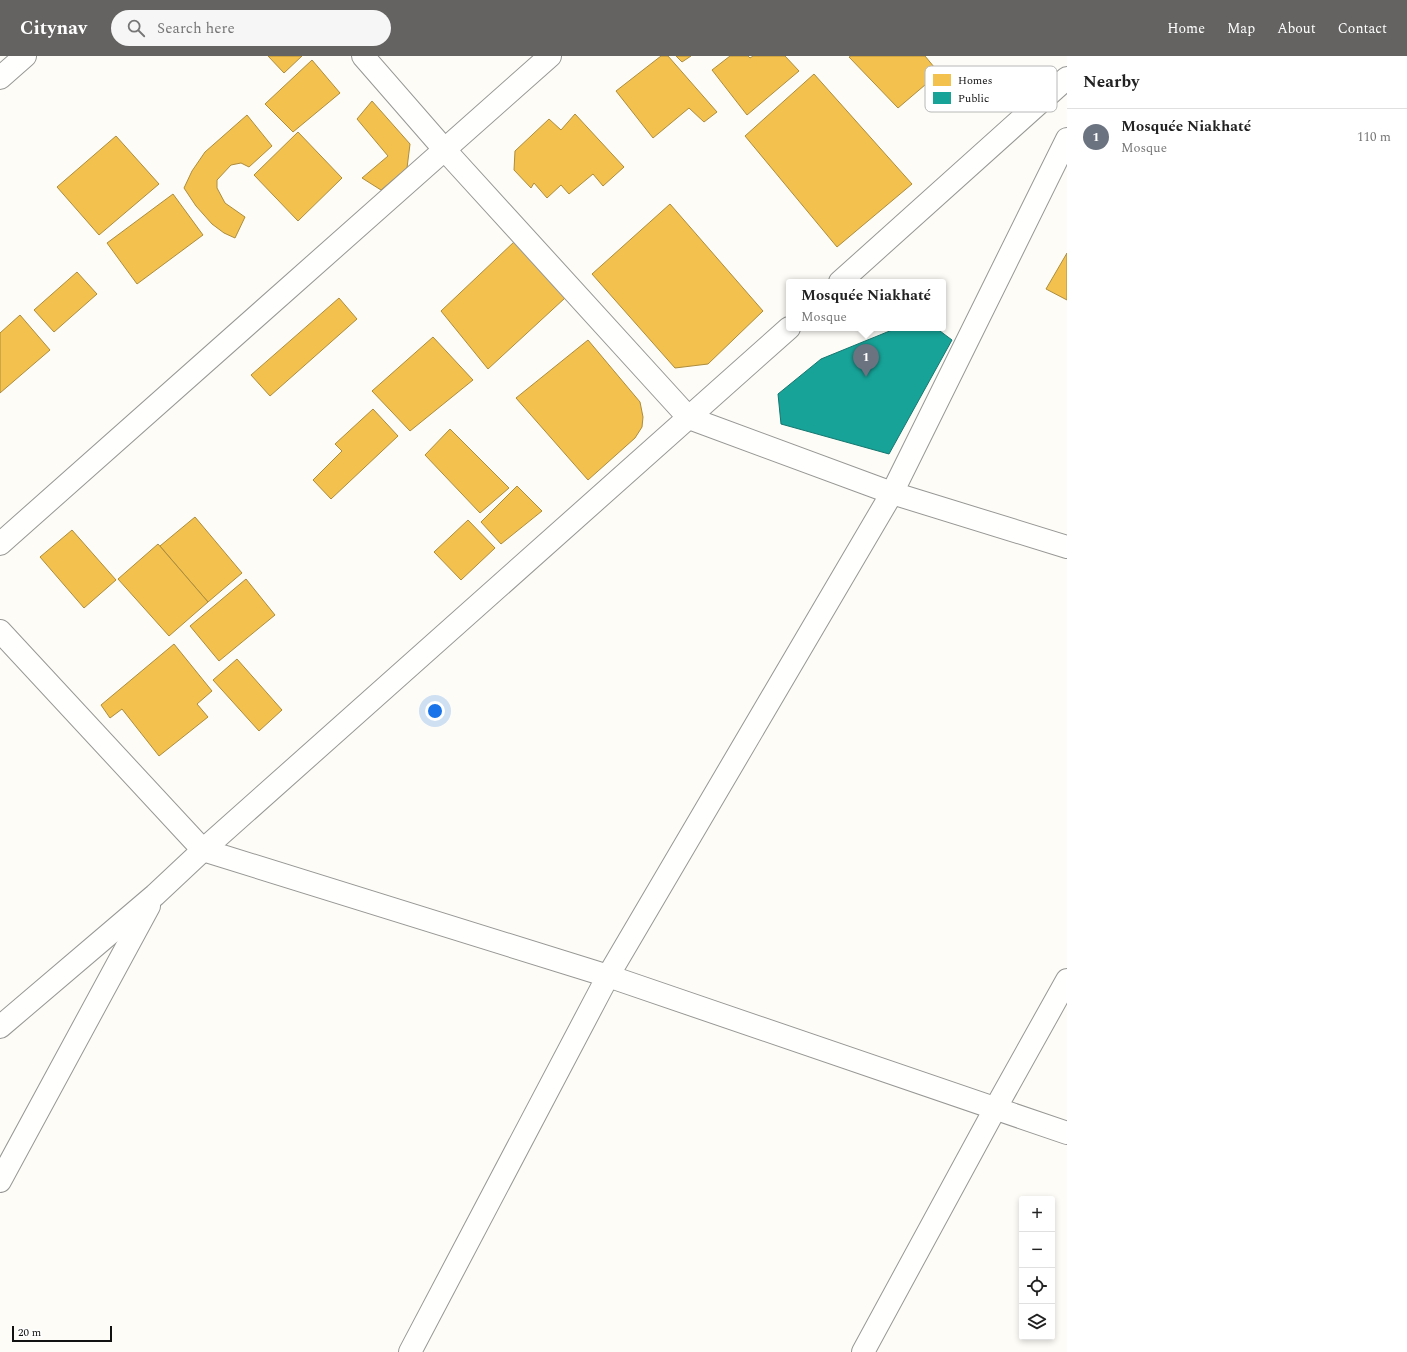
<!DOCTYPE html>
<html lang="en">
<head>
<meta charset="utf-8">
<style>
	:root { --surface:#fff; --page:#f6f6f6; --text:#222; --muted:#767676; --line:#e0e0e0; --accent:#646362 }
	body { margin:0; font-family:Spectral,serif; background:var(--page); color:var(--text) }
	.controls { position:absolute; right:12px; bottom:12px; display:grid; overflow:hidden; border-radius:4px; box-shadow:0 2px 6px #0003 }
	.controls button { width:36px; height:36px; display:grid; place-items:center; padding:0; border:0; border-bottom:1px solid var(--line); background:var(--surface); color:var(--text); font:20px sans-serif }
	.scale { position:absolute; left:12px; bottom:10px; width:100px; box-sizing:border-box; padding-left:4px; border:2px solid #111; border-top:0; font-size:11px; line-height:14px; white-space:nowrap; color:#111; -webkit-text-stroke:3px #fff; paint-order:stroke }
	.you { position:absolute; left:435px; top:655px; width:14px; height:14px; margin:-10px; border:3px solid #fff; border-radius:50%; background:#1a73e8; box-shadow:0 0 0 6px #1a73e833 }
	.badge { display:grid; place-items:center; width:26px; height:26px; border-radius:50%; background:var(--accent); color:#fff; font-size:13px; font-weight:700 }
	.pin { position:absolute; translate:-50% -33px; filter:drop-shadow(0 1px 2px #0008) }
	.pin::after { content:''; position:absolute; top:21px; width:14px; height:12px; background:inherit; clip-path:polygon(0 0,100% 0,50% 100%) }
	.popup { position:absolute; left:786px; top:223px; width:160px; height:52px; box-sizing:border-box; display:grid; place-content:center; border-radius:4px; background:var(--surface); filter:drop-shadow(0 1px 3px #0005); font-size:13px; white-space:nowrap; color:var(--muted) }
	.popup b { font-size:15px; color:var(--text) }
	.popup::after { content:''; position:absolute; left:50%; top:100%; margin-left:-8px; border:8px solid transparent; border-top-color:var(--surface) }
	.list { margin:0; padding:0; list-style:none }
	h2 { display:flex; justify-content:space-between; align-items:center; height:52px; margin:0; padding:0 16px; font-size:17px }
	h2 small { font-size:13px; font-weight:400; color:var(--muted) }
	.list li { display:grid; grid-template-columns:26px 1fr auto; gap:12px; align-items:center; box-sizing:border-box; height:56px; padding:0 16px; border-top:1px solid var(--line) }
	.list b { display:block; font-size:15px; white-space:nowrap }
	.list p { margin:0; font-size:13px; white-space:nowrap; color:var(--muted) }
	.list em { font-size:13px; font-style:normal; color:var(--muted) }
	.icon { flex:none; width:22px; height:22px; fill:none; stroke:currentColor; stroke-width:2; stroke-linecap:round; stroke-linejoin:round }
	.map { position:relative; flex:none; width:1067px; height:1296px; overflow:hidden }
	header { display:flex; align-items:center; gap:24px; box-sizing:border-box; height:56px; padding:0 20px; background:var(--accent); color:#fff }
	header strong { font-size:19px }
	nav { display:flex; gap:22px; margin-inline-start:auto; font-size:14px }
	.search { width:280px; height:36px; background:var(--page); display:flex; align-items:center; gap:10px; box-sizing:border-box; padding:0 14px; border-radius:22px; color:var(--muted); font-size:15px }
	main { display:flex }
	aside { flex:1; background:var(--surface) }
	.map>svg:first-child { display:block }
	.homes { fill:#f2c14e; stroke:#ae8c3c }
	.public { fill:#17a398; stroke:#157770 }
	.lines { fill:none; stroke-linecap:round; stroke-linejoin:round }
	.minor-casing { stroke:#979795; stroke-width:24 }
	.minor { stroke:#fffffe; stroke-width:22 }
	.key { fill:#fff; stroke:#b8b8b8; stroke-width:1 }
	.key-label { font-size:11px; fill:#111 }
</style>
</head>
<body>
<header>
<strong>Citynav</strong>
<div class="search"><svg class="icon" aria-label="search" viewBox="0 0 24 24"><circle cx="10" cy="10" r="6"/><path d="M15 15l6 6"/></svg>Search here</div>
<nav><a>Home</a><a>Map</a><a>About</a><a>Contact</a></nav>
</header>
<main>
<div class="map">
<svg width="1067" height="1296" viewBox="0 0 1067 1296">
	<rect width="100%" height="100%" fill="#fdfcf7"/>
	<!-- homes -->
	<g class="homes">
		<path d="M268,0H302L284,17Z"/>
		<path d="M661,0H668L717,56L704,66L689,52L653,82L616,35Z"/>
		<path d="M676,0H691L682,6Z"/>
		<path d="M730,0H748L750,2L753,0H785L799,15L747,59L712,14Z"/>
		<path d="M851,0H925L939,17L898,52L849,1Z"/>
		<path d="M312,4L340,37L293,76L265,48Z"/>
		<path d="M814,18L912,128L837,191L745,80Z"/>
		<path d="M372,45L410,88L407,112L381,134L362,122L388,100L357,63Z"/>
		<path d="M575,58L624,111L603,130L593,118L569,138L561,129L547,142L534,127L531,132L514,114L515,95L549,63L561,74Z"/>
		<path d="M247,59L272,90L249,111L241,107L231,109L217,124V132L225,147L245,161L235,182L224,177L212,168L196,150L184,132L192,115L205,96Z"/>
		<path d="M298,76L342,122L298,165L254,119Z"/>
		<path d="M116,80L159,128L99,179L57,131Z"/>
		<path d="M173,138L203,179L137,228L107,187Z"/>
		<path d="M670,148L763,255L708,308L675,312L592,218Z"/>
		<path d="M515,185L565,242L488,313L441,255Z"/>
		<path d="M1067,197V244L1046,233Z"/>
		<path d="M77,216L97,238L54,276L34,254Z"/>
		<path d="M339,242L357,263L270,340L251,319Z"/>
		<path d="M20,259L50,294L0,337V277Z"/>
		<path d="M433,281L473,324L410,375L372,335Z"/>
		<path d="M588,284L640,346L643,361L642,371L635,382L588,424L516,342Z"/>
		<path d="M373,353L398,380L331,443L313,424L342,395L335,388Z"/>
		<path d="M450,373L509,432L480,457L425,399Z"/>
		<path d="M517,430L542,455L501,488L481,466Z"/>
		<path d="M195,461L242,517L208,546L160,490Z"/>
		<path d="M468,464L495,492L461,524L434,496Z"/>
		<path d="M72,474L116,524L84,552L40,501Z"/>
		<path d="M158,488L208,546L169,580L118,523Z"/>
		<path d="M246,523L275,559L219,605L190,570Z"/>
		<path d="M174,588L212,635L197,648L208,661L159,700L122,653L110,662L101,649Z"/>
		<path d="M237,603L282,654L259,675L213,624Z"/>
	</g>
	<!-- public -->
	<path class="public" d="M897,272H936L952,284L889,398L781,368L778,338L821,303Z"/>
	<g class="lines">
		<defs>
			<g id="minor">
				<path d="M363,0L444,93L689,362L892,437L1067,491"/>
				<path d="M0,22L25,0"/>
				<path d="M840,226L1067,22"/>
				<path d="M0,488L550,0"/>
				<path d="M0,575L203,794L608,920L1067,1077"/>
				<path d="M0,971L155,839L203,794L789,272"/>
				<path d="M0,1125L149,850"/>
				<path d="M410,1296L608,920L892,437L1067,83"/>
				<path d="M863,1296L995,1053L1067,924"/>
			</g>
		</defs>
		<!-- minor casing -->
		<use href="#minor" class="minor-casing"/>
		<!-- minor -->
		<use href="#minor" class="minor"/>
	</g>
	<!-- legend -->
	<rect x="925" y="10" width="132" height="46" rx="6" class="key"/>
	<rect x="933" y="18" width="18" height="12" fill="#f2c14e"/>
	<rect x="933" y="36" width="18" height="12" fill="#17a398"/>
	<g class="key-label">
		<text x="958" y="28">Homes</text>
		<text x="958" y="46">Public</text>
	</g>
</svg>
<div class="controls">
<button>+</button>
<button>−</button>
<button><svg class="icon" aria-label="locate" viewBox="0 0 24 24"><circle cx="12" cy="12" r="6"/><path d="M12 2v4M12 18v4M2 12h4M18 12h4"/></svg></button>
<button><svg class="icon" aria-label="layers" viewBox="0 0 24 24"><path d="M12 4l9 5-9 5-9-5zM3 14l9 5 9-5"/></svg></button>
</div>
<div class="scale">20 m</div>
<div class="you"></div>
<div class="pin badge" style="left:866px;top:321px;background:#6b7280">1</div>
<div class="popup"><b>Mosquée Niakhaté</b>Mosque</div>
</div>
<aside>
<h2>Nearby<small></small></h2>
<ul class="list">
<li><span class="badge" style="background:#6b7280">1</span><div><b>Mosquée Niakhaté</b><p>Mosque</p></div><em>110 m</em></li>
</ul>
</aside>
</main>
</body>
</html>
